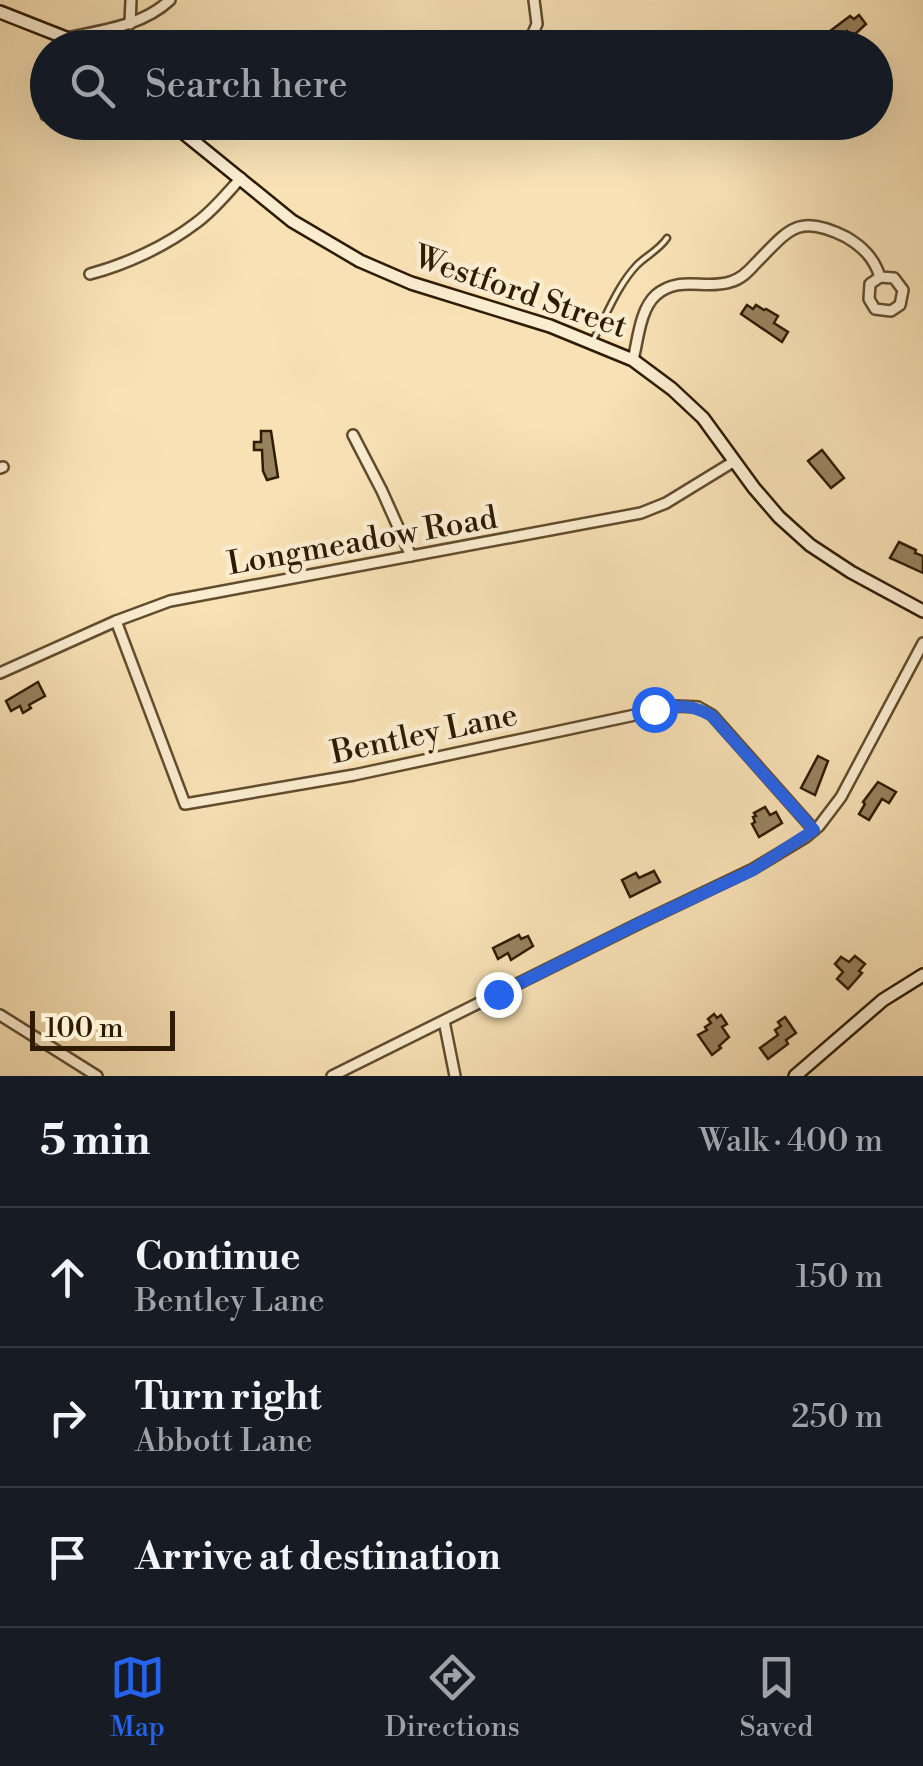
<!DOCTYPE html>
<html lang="en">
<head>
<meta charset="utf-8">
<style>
	:root { --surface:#171b24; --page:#20242c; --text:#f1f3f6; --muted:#9ea1a6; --line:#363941; --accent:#2563eb }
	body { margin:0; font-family:"Libre Bodoni",serif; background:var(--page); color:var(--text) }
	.scale { position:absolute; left:30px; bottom:25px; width:145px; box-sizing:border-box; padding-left:10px; border:5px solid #2f1b00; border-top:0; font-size:28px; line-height:35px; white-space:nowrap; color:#2f1b00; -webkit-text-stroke:8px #faeccf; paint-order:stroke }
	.stop { position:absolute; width:30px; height:30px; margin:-22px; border:8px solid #2563eb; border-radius:50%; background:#fff }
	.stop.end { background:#2563eb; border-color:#fff; box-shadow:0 2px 10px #0008 }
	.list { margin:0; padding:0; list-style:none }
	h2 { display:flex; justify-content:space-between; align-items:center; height:130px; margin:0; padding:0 40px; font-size:42px }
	h2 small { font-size:32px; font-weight:400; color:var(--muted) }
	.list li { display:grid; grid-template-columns:65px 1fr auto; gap:30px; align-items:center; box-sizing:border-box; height:140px; padding:0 40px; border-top:2px solid var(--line) }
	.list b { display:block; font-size:38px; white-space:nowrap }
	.list p { margin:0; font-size:32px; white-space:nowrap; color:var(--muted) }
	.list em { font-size:32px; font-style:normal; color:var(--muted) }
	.icon { flex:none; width:55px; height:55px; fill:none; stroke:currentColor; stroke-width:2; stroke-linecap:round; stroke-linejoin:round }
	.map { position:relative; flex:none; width:923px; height:1076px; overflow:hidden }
	.search { position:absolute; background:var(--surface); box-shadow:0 10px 40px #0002; left:30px; right:30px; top:30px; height:110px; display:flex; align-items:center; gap:25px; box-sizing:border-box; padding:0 35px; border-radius:55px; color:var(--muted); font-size:38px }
	.sheet { height:550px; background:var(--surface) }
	nav { display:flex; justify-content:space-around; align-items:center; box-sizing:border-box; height:140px; border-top:2px solid var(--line); background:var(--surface); font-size:28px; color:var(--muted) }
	nav a { display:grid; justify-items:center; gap:5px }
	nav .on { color:var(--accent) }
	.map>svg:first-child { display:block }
	.building { fill:#97825e; stroke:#2f1b00; stroke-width:2.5 }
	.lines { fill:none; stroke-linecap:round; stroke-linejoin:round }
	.lane-casing { stroke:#614c2d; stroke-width:9 }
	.street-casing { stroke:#614c2d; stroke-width:14 }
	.secondary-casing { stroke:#2f1b00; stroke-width:16 }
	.lane { stroke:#faeccf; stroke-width:4 }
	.street { stroke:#faeccf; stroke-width:9 }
	.secondary { stroke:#faeccf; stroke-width:11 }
	.route { stroke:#2563eb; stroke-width:12 }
	.labels { text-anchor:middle; stroke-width:9; stroke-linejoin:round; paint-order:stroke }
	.street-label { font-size:32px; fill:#2f1b00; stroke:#faeccf }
</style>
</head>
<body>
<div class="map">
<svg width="923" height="1076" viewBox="0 0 923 1076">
	<rect width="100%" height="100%" fill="#f7e1b5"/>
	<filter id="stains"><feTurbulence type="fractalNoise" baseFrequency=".002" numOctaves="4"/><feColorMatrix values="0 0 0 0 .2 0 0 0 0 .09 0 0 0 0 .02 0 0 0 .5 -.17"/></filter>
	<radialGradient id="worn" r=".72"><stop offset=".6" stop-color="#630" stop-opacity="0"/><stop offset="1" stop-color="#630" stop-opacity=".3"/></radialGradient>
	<!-- building -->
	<g class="building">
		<path d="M859,15L866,24L852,37L847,31L840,37L833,48H821L830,31L850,16L854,19Z"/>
		<path d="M747,305L753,309L756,305L764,310L766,309L778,316L774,323L788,332L782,342L741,314Z"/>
		<path d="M261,431H271L278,477L267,480L263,471L262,450H254V442H261Z"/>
		<path d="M822,450L844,478L831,488L808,461Z"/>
		<path d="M899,542L916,550L915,553L923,556V573L890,558Z"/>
		<path d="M38,682L45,696L29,705L31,708L23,713L20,706L11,711L6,701Z"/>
		<path d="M818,756L828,761L815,795L801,788Z"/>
		<path d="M878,782L896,792L889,803L882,799L869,820L859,814L865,804L863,802Z"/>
		<path d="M765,807L770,815L776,812L782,823L759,837L752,824L755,822L753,817L756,816L754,813Z"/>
		<path d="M654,871L660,882L630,897L622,880L636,873L639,878Z"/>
		<path d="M519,935L521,939L528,936L533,946L511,960L508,953L498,959L493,948Z"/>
		<path d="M855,956L865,964L859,971L862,973L848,989L837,979L843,972L835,964L841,957L849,962Z"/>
		<path d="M714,1014L717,1018L721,1015L727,1024L722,1027L729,1037L719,1046L721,1048L712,1055L698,1035L707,1030L705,1027L711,1023L708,1019Z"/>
		<path d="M785,1017L796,1033L786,1040L788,1044L768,1059L760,1048L778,1035L775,1030L781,1026L778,1022Z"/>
	</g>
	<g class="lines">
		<defs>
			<g id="lane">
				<path d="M44,117L42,78L48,55"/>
				<path d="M592,342C606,317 617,286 637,265C647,255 659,250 667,238"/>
			</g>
			<g id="street">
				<path d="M130,24L131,0"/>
				<path d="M66,38C103,30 142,26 170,0"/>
				<path d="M529,42L537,24L534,0"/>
				<path d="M90,274C127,264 166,246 196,223C213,211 227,193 241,178"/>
				<path d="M633,360C638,340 640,309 656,295C679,275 705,290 730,282C741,279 748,272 755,264C788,231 797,212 846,237C863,247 874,258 880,277L870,284L869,299L875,309L891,311L900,305L903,290L894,278L880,277"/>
				<path d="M353,435L382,491L411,556"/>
				<path d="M0,468L3,467"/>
				<path d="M116,621L185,804L354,775L677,706L698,707L712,715L814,830"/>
				<path d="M0,673L116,621L170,601L641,513L666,503L733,462"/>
				<path d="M0,1015L97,1076"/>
				<path d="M444,1021L455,1076"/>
				<path d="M332,1076L640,923L753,869L806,837L819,826L841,797L923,643"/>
			</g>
			<g id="secondary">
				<path d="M0,12L66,38L79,48"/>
				<path d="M170,122L292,221L360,261L411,283L550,326L633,360L672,389L703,418L754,488L779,517L810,545L851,572L923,611"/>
				<path d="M795,1076L883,1000L923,975"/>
			</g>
		</defs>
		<!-- lane casing -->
		<use href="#lane" class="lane-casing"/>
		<!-- street casing -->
		<use href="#street" class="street-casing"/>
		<!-- secondary casing -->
		<use href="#secondary" class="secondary-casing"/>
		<!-- lane -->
		<use href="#lane" class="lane"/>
		<!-- street -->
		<use href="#street" class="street"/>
		<!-- secondary -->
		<use href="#secondary" class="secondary"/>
	</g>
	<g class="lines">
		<!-- route -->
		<path class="route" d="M498,994L640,923L753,870L814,830L712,716C690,703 678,706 654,709"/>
	</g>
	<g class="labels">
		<!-- street labels -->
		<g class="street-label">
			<text transform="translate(521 291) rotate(19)" y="11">Westford Street</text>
			<text transform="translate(362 540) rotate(-10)" y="11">Longmeadow Road</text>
			<text transform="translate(424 733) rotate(-12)" y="11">Bentley Lane</text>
		</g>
	</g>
	<rect width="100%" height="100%" filter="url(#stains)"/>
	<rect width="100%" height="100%" fill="url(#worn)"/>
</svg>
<div class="scale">100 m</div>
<div class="stop" style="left:654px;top:709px"></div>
<div class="stop end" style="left:498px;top:994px"></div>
<div class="search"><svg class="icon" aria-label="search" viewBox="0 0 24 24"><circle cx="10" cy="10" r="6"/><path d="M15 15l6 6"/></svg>Search here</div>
</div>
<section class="sheet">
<h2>5 min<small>Walk · 400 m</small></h2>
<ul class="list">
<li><svg class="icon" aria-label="ahead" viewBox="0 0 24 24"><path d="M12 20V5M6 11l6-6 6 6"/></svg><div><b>Continue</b><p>Bentley Lane</p></div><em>150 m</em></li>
<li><svg class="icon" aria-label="right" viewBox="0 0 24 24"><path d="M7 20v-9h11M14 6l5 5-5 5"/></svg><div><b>Turn right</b><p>Abbott Lane</p></div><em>250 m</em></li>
<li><svg class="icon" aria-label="arrive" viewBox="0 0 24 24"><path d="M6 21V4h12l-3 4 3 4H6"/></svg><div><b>Arrive at destination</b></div></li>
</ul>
</section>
<nav>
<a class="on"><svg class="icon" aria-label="map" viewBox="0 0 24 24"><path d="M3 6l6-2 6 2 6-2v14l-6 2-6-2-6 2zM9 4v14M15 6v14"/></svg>Map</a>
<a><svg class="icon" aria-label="directions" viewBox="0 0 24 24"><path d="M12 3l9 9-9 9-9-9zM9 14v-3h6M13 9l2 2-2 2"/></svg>Directions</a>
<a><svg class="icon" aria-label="saved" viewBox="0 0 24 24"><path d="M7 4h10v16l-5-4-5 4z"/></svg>Saved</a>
</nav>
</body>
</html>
